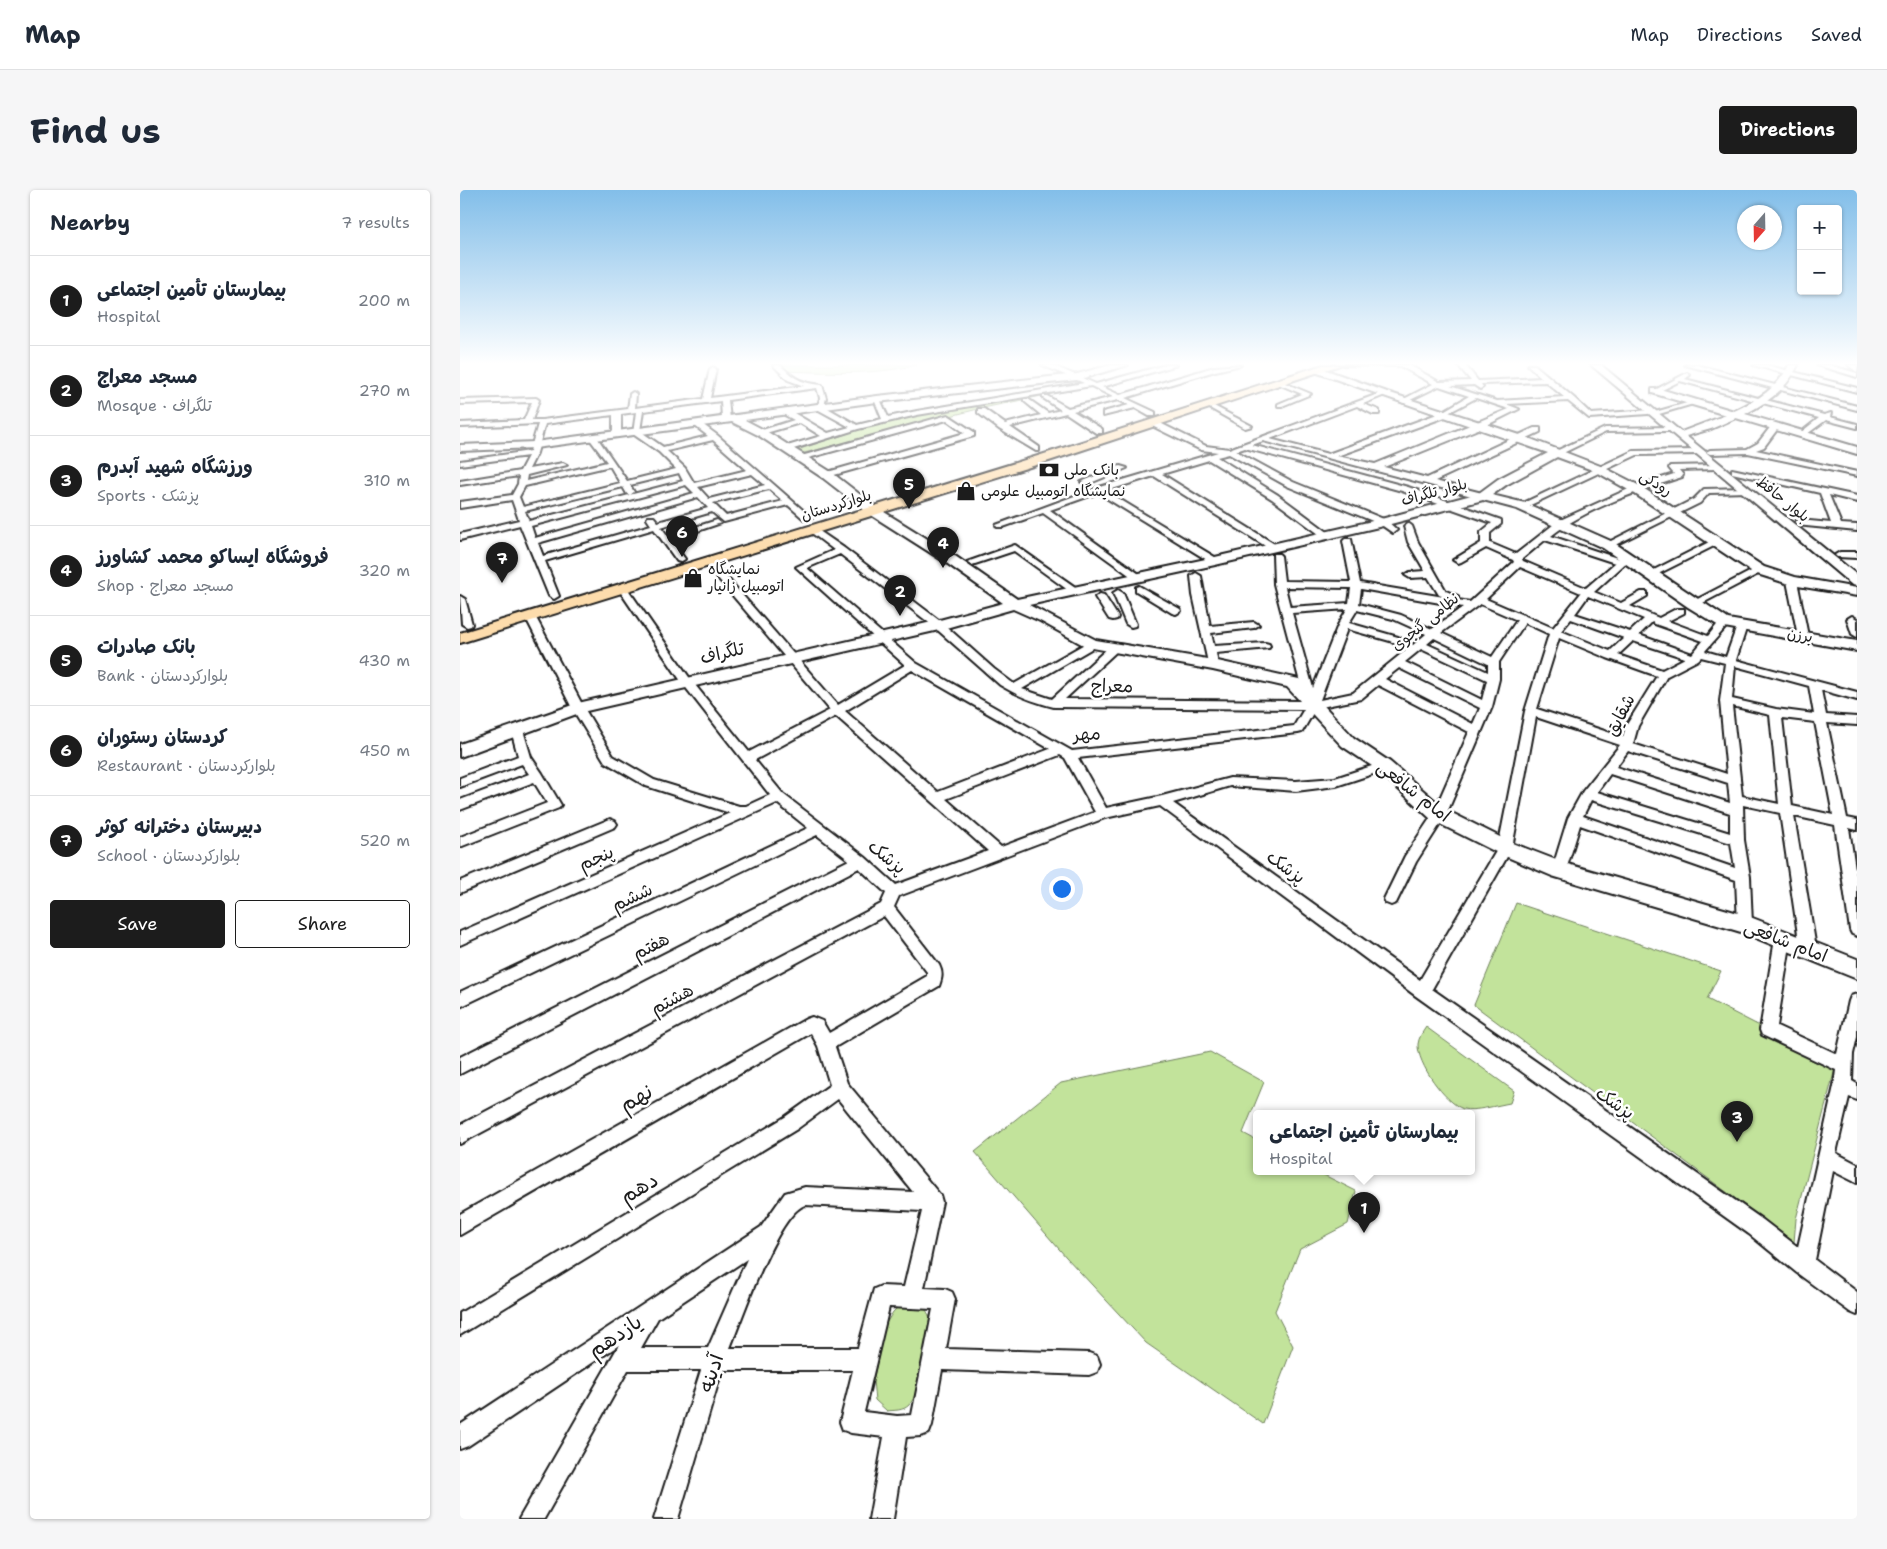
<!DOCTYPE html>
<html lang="en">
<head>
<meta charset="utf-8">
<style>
	:root { --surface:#fff; --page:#f6f6f7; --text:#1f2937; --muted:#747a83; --line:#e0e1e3; --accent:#1c1c1c }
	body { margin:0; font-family:"Shantell Sans","Playpen Sans Arabic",sans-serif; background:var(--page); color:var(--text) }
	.controls { position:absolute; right:15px; top:15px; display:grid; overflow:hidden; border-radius:5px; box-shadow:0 1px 4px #0004 }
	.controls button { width:45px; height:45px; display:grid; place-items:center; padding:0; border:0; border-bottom:1px solid var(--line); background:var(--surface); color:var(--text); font:25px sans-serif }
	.compass { position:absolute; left:1277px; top:15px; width:45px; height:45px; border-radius:50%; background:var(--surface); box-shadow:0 1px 4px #0004; rotate:200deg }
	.you { position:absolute; left:601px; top:698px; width:18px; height:18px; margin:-12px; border:4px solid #fff; border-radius:50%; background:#1a73e8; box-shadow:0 0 0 8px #1a73e833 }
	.badge { display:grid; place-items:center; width:32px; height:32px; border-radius:50%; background:var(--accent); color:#fff; font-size:16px; font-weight:700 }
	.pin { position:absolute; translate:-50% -41px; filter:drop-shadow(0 1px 2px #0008) }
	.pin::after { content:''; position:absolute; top:26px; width:18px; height:15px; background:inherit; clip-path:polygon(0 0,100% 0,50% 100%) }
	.popup { position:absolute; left:793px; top:920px; width:222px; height:65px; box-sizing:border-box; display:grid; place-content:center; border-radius:5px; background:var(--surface); filter:drop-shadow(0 1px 4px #0005); font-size:16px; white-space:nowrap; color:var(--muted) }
	.popup b { font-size:19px; color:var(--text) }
	.popup::after { content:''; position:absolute; left:50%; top:100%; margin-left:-10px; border:10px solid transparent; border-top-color:var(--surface) }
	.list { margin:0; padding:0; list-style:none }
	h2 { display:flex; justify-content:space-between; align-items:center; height:65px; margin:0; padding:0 20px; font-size:21px }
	h2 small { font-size:16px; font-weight:400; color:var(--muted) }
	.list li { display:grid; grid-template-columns:32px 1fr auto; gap:15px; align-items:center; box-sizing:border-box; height:90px; padding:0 20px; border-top:1px solid var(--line) }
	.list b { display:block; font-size:19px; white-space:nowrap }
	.list p { margin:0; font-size:16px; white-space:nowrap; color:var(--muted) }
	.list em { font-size:16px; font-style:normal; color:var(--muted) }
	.actions { display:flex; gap:10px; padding:15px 20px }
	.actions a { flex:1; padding:11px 0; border:1px solid var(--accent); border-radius:5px; text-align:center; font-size:18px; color:var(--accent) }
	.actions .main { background:var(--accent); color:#fff }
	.map { position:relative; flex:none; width:1397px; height:1329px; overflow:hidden; border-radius:5px }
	header { display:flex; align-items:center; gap:30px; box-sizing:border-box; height:70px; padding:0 25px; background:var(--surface); border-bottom:1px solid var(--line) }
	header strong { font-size:24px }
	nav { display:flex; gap:28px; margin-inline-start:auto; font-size:18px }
	.intro { display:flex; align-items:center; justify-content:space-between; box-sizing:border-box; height:120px; padding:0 30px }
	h1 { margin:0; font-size:35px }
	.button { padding:12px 22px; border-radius:5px; background:var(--accent); color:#fff; font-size:18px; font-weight:700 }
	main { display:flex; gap:30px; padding:0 30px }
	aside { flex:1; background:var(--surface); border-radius:5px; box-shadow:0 1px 4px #0004 }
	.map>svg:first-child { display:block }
	.green { fill:#c2e39b; stroke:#6f805c }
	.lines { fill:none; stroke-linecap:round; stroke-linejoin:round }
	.street-casing { stroke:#1c1c1c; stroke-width:4 }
	.secondary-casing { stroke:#1c1c1c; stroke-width:4 }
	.primary-casing { stroke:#1c1c1c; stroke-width:4 }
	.street { fill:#fff; fill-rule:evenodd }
	.secondary { fill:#fff; fill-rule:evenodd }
	.primary { fill:#fddcac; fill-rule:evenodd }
	.labels { text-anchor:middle; stroke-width:5; stroke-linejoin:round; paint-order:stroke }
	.far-poi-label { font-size:15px; fill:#1c1c1c; stroke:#fff; text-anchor:start }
	.far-street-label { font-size:15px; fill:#1c1c1c; stroke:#fff }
	.street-label { font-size:18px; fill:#1c1c1c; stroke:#fff }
	.near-street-label { font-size:21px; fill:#1c1c1c; stroke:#fff }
</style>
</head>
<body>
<header>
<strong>Map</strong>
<nav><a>Map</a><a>Directions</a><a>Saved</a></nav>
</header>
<div class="intro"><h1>Find us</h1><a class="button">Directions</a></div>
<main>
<aside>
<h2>Nearby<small>7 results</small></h2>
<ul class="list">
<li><span class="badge">1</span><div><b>بیمارستان تأمین اجتماعی</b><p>Hospital</p></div><em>200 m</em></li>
<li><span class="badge">2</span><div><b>مسجد معراج</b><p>Mosque · تلگراف</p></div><em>270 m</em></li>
<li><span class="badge">3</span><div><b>ورزشگاه شهید آبدرم</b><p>Sports · پزشک</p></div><em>310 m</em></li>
<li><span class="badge">4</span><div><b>فروشگاه ایساکو محمد کشاورز</b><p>Shop · مسجد معراج</p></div><em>320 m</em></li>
<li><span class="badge">5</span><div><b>بانک صادرات</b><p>Bank · بلوارکردستان</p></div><em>430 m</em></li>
<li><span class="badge">6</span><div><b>کردستان رستوران</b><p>Restaurant · بلوارکردستان</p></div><em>450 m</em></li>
<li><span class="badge">7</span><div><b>دبیرستان دخترانه کوثر</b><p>School · بلوارکردستان</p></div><em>520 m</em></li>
</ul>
<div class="actions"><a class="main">Save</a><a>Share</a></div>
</aside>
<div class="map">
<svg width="1397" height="1329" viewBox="0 0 1397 1329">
	<rect width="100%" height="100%" fill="#fff"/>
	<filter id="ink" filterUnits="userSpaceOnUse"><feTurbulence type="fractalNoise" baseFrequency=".02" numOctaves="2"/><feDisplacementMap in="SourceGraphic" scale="10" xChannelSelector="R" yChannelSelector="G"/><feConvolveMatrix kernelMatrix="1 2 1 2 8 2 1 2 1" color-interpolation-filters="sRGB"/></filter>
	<g filter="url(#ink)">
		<!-- green -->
		<g class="green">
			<path d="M317,175H456C412,186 365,182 320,181Z"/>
			<path d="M626,197L518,219L340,264L334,261L426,231L454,225Z"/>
			<path d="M1056,713L1261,781L1247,809L1376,875L1336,1029L1334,1052L1014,815Z"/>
			<path d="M966,837L1054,901L1050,913C1038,915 1014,922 1003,919C985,912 957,874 958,854C959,847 962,843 966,837Z"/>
			<path d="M750,862L804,892L783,943L796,950V982H858L896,1001L888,1034L840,1059L815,1121L833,1156L803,1234L686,1153L606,1067L515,962L601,893Z"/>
			<path d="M442,1113L463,1115C465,1119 469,1124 470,1128C472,1145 461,1203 449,1215C443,1221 435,1220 427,1221L415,1210L413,1191L425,1135L433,1122Z"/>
		</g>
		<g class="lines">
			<defs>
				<g id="street">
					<path d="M313,175H320C335,190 343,193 362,195L366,208L364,216L397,235L422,229L414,209L417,207L420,209L428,227L457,221L624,193L582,175H592L636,194L705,175H717L642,197L660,205L754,177L781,175L755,181L665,208L695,222V226H689L675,218L643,226V222L669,215L658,210L613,221L642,239V243H636L606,223L550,237L579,257V261H576L539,239L518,223V219H524L545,234L581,225L564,211V209H568L588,223L601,220L583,208V206H587L608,218L653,207L631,196L457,225L398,239L327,261H324V257L361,246L340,233L299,245V241L334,230L321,223V219H327L368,243L390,237L357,219L360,208L357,198L268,210L270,229L266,231L262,229L261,211L183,221L180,241L203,257L248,246L231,233L238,231L257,245L352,328L345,330L328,315L264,332L252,322L201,337L208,346L257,330L261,333L211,350L225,369L220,372L217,371L194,339L85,371L99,406L94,409L89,406L60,335L0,350V344L59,330L52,310L0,318V312L52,305L58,294L59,286L0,295V291L60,281L68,266L0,275V271L70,261L78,234L0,237V233L64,230L72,212L0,214V210L76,208L79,210L72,230H82L168,219L170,204L173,202L176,204L175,218L243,209L250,179L253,177L256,179L250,208L344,196L328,190ZM176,222L173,244L199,262L216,279L167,291L136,246H133L129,248L147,272L66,291L67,285L107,275L103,273L69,279L77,263L85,234L153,225V244L157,246L161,244V224ZM253,250L287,280L234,293L225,278L207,261ZM150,276L160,293L63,317L59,307L65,296ZM219,283L223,291L69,331L65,321L163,297L167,304L170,305L174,302L170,295ZM292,284L305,295L249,309L238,297ZM226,295L234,303L75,348L71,336ZM309,299L323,311L266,326L253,313ZM238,307L248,318L198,332L194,327H188L187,329L191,335L83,366L78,353Z"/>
					<path d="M883,175H949L979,192L1011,191L998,175H1005L1018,191L1082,188L1068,175H1075L1114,208L1131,224L1191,220L1192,222L1188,224L1129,228L1108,211L1046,214L1059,219L1023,237L924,277L967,288L1074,238H1080V242L975,291L1026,304V308L1023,309L803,251L792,255L948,297L1041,330V334L1030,343V353L1056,364L1098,331L1173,297L1214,284L1209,278L1210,276L1260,275L1261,277L1257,279L1219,280L1223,285L1222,287C1181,300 1124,319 1091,346L1160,369L1163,366H1169V370L1134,402L1161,413L1181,402H1187V406L1170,416L1199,428L1216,419H1224V423L1208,431L1248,446L1260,431H1268L1269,433L1268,435L1245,461L1266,467L1277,436L1282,433L1286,434L1287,436L1276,470L1397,502V510L1361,500L1366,525L1397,527V535L1367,533L1387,628L1397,630V640L1389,638L1397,692V746L1392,744L1390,740L1375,635L1334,626L1356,758L1353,763L1348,764L1343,763L1340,758L1320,623L1283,615L1284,650L1290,687L1292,734L1290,738L1285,740L1280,738L1278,734L1276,690L1120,635L1106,680L1104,684L1099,685L1094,684L1092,680L1108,628L1123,601L1160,555L1076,527L1052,658L972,799L1303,1030L1338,1057L1374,896L1376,880L1302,845L1300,840L1315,749L1318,745L1323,743L1328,745L1331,749L1317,836L1377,864L1389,811L1391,806L1397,804V847L1393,864L1392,891L1397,894V910L1389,907L1376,963L1397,974V993L1373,981L1355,1070L1397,1102V1125L1390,1122L1337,1083L1289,1044L956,806L700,616L645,628L439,706L434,717L479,775C483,783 482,788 479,796L375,857L387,893L480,1005L482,1012L464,1098L485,1099L492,1102L495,1109L486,1159L629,1163L637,1166L640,1174L637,1182L629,1185L482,1180L472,1235L469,1243L461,1246L446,1247L433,1329H409L424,1247L391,1243L383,1240L380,1232L393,1180H262L218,1329H194L241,1180H168L84,1329H59L159,1155L8,1256L0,1259V1235L301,1037L325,1003L345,997L453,1002L378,909L337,939L0,1145V1123L325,927L370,895L358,856L351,843L0,1045V1024L346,829L352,827L362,831L369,843L467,786V782L424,726L0,954V935L421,714L426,703L399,678L0,884V867L389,670L357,645L0,817V802L348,638L317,613L0,755V742L270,623L186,596L145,572L112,518L65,426L66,424H74L75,426L124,518L153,566L194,590L279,616H286L310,605L223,494L157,397L162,394L165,395L231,490L289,562L370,520L245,373V369H251L378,515L445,475L336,377L374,360L349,341V337L352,336L384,358L480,431L534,479L554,494L628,452H636L637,454L636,456L562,499L592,509L649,457L653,456L658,459L657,461L605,509L845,511L814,394L813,364H819L821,366L824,391L891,392L883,351L885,349H891L900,393L984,407L979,405L968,387L950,388L945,385L950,382L965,381L948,352L944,336L948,333L952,336L958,352L986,401L998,406V410L1010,412L1054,372L1053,370L1026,358L1001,372L998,373L993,370L1021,353V342L1032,333L942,301L785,258L776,261L833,292L926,330L937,340L933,343L920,334L827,296L769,264L757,267L818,305L869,343V347H863L812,309L749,270L702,284L816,355V359H810L694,286L646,301L758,369V373H752L638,303L590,320L682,386V390H676L583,323L543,337H537L536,335L636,298L758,262L741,260L690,235V231H696L746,256L769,259L921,203H925V205L903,214L919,220V224H913L897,216L810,249L868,264L980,223L1009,206L979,196L944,213L942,212V210L973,194L940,176ZM1086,192L1104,207L1037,211L990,196L1014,195L1020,199L1023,197L1021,194ZM1016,208L1049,219L915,274L877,266L988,226V223ZM1085,350L1155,373L1126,398L1063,371L1062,369ZM380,364L472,435L540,495C558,506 574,512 594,517L844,519L834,536L612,561L456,473L347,378ZM1060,377L1121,403L1093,438L1026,409ZM825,397L891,398L889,413L830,417ZM901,399L1003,417L972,439L941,425L899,414ZM1128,406L1184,429L1170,442L1115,424ZM1020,414L1057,430L1032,467L981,443ZM887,419L878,435L853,498L832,423ZM897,420L933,429L966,444L953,455L938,447L889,433ZM1111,429L1164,448L1150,461L1101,441ZM1192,432L1195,434L1243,451L1232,464L1179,445ZM1065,433L1089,444L1065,521L1038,658L960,790L713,613L770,596L836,601L876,596L928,579L930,576L928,573L924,572L875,588L836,591L770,588L702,606L646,618L618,568L838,543L842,542L856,518L901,509L918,495L1009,542L973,624L945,666L924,709L926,713L931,715L936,713L956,672L986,625L1032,517L1039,489V472ZM887,439L930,451L946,460L893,503L860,510ZM974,448L1028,474V482L967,454ZM1099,448L1147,468L1197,486L1166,536L1163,547L1077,519ZM1173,451L1225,468L1202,480L1158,465ZM961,459L1027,490L1022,510L945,472ZM1241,467L1265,473L1260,511L1267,584L1173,554L1178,536L1207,486L1238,470ZM1275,476L1349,496L1354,524L1316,519L1272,509ZM939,478L1020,518L1013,534L925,489ZM452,480L590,559L478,602L385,521ZM1272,516L1310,525L1319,614L1282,606ZM376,526L528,661L436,695L405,667L323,604L295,570ZM1322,528L1355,532L1373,625L1332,616ZM1168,561L1268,593L1270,613L1156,577ZM600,565L605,568L635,622L541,657L486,609ZM1150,584L1270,623V643L1137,602ZM1131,610L1271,653L1275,678L1123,626ZM345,1015L462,1021L444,1097L421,1096L414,1099L398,1158H270C282,1129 317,1024 345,1015ZM287,1069L248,1158H181L198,1128ZM429,1117L473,1119L452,1225L437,1226L404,1222Z"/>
					<path d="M1225,175H1237L1397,216V220Z"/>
					<path d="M1293,175H1306L1397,198V202Z"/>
					<path d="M1357,175H1369L1397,183V187Z"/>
					<path d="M1227,183L1230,185L1225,189L1364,225L1371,223L1370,227L1397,234V238L1366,230L1343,247L1339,245L1340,243L1359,228L1220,191L1198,202L1193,201Z"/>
					<path d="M816,191H820L851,204L822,216H818V214L842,204L816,193Z"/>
					<path d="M1234,211L1240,212L1199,224L1195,222Z"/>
					<path d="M746,214H750L792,236L785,238L746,216Z"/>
					<path d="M488,225L514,242V246L367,287H364V283L505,243L487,230L341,270L334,268Z"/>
					<path d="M1312,235L1319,237L1304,257L1296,260L1397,282V286L1288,263L1250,264L1246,262L1250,260L1287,259L1298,253Z"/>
					<path d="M1212,237L1213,239L1209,241L1146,242L1101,264L1094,262L1145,238Z"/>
					<path d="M1238,260H1241V264L1177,265L1064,318L1057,316L1173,261Z"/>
					<path d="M660,276L667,278L628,294L621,292Z"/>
					<path d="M1272,279L1397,306V312L1369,305L1381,334L1397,335V341L1336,335V331L1339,330L1371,333L1360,303L1272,283Z"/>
					<path d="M1286,298L1290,300L1289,302L1249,303L1240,313L1151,357L1148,358L1143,355L1234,309L1244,299Z"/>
					<path d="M1257,348L1262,351L1260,353L1194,386L1191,387L1186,384Z"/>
					<path d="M555,355L618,399V403H612L554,361L512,375L507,372Z"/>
					<path d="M1380,362H1397V368L1377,367L1375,365Z"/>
					<path d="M1299,377L1302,378V382L1237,416L1233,417L1228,414Z"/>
					<path d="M736,383L741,386L750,436L794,432L799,435L794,438L751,443L754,456L805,453L809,454L810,456L809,458L756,463L758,475L757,477H749L733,405L731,386Z"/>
					<path d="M1332,388L1337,391L1348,446L1343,449L1338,446L1327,391Z"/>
					<path d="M679,396L720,419L721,421L716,424L712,423L676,401V397Z"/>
					<path d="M658,400L663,403L676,434L675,436L671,437L666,434L653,403Z"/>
					<path d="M640,404L644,405L658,427L657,429L653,430L649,429L635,407Z"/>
					<path d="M0,406L5,409L12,434L11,436L7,437L2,434Z"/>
					<path d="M1392,426L1397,429V447L1392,444L1387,429Z"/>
					<path d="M57,536L63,540L71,567L82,583L101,615L99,618L0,657V647L87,613L74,592L0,620V610L69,584L62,574L0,597V588L58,566L51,540Z"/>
					<path d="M150,629L155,631L157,634L155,637L0,703V691Z"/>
				</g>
				<g id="secondary">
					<path d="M651,175H668L617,190L417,212L285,230L306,241L371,282L416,317L495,366L557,409L755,367L921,329L1019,303L1038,289L1088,263L855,182L853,180L858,177L927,202L1063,246L1143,277L1180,296L1304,377L1335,387L1397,398V406L1332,395L1294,383L1172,302L1135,281L1097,267L1046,295L1032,305L1065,313L1153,352L1268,429L1397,451V461L1259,436L1228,417L1143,358L1057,319L1023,310L923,336L755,375L569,415L636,450L753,470L839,489L894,548L930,572L986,620L1052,653L1104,673L1285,725L1397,769V789L1281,742L1092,686L1038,663L972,630L918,580L882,556L827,497L753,480L627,457L580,431L553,419L479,440L122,522L0,567V554L118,513L476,431L543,413L485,372L408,323L363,288L298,245L272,232L75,258L0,261V255L75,252L417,206L617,184Z"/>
					<path d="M1131,175H1141L1221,242L1266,225L1192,203V199H1200L1274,221C1297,210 1317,199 1329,175H1338C1326,200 1308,212 1285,224L1397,257V264L1276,228L1251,239L1226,246L1397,385V396L1392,395Z"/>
					<path d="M1388,175H1397V182Z"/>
				</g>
				<path id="primary" d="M863,175H880L589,271L0,453V443L581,265Z"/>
			</defs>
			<!-- street casing -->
			<use href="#street" class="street-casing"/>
			<!-- secondary casing -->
			<use href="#secondary" class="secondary-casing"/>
			<!-- primary casing -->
			<use href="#primary" class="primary-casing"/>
			<!-- street -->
			<use href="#street" class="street"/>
			<!-- secondary -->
			<use href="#secondary" class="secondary"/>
			<!-- primary -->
			<use href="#primary" class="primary"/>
		</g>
	</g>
	<!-- sky -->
	<linearGradient id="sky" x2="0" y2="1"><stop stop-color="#82bee9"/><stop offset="0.48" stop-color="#fff"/><stop offset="1" stop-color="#fff" stop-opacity="0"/></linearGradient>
	<rect width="1397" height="361" fill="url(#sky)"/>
	<!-- icons -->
	<defs>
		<symbol id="bank-bare" viewBox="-9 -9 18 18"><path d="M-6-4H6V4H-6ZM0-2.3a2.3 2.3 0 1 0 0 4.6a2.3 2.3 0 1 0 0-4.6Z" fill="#1c1c1c" stroke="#fff" stroke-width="2.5" paint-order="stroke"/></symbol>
		<symbol id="shop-bare" viewBox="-9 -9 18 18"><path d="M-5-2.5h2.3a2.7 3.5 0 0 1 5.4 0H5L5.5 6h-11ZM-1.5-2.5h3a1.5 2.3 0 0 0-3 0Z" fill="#1c1c1c" stroke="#fff" stroke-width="2.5" paint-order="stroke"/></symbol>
	</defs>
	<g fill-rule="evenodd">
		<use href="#bank-bare" x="575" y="266" width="28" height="28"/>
		<use href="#shop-bare" x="492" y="287" width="28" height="28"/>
		<use href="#shop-bare" x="219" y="374" width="28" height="28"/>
	</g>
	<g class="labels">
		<!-- far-poi labels -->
		<g class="far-poi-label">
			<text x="604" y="285">بانک ملی</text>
			<text x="521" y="306">نمایشگاه اتومبیل علومی</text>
			<text x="248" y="384">نمایشگاه<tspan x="248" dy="17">اتومبیل زانیار</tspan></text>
		</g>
		<!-- far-street labels -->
		<g class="far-street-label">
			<text transform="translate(1196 293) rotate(32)" y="5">رودکی</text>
			<text transform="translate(974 302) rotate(-15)" y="5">بلوار تلگراف</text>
			<text transform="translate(1323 309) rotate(39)" y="5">بلوار حافظ</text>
			<text transform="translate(376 315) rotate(-17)" y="5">بلوارکردستان</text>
			<text transform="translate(965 432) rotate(-39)" y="5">نظامی گنجوی</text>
			<text transform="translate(1340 445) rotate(10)" y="5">برزن</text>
		</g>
		<!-- street labels -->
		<g class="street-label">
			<text transform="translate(262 463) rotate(-13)" y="6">تلگراف</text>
			<text transform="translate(652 496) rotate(1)" y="6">معراج</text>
			<text transform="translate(1160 525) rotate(-63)" y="6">شقایق</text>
			<text transform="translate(627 544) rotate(-3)" y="6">مهر</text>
			<text transform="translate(954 601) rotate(38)" y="6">امام شافعی</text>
			<text transform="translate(427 667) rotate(39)" y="6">پزشک</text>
			<text transform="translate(136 668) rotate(-24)" y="6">پنجم</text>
			<text transform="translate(826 677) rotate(36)" y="6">پزشک</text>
			<text transform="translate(172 707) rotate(-25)" y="6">ششم</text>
			<text transform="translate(1326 751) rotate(21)" y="6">امام شافعی</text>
			<text transform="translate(191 756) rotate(-27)" y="6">هفتم</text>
			<text transform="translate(212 809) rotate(-28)" y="6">هشتم</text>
			<text transform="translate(1155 913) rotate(35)" y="6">پزشک</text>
		</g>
		<!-- near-street labels -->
		<g class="near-street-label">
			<text transform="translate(176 908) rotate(-30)" y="7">نهم</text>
			<text transform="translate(179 998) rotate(-31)" y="7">دهم</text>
			<text transform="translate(155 1146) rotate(-34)" y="7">یازدهم</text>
			<text transform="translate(251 1183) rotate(-72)" y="7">آدینه</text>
		</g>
	</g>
</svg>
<div class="controls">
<button>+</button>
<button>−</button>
</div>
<svg class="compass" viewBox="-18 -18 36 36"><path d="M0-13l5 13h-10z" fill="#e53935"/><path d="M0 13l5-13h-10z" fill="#747a83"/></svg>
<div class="you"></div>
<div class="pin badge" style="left:904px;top:1043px">1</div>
<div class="popup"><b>بیمارستان تأمین اجتماعی</b>Hospital</div>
<div class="pin badge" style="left:440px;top:426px">2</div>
<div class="pin badge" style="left:1277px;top:952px">3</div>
<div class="pin badge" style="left:483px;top:378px">4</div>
<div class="pin badge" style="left:449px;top:319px">5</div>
<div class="pin badge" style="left:222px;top:367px">6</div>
<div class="pin badge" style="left:42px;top:393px">7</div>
</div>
</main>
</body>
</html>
